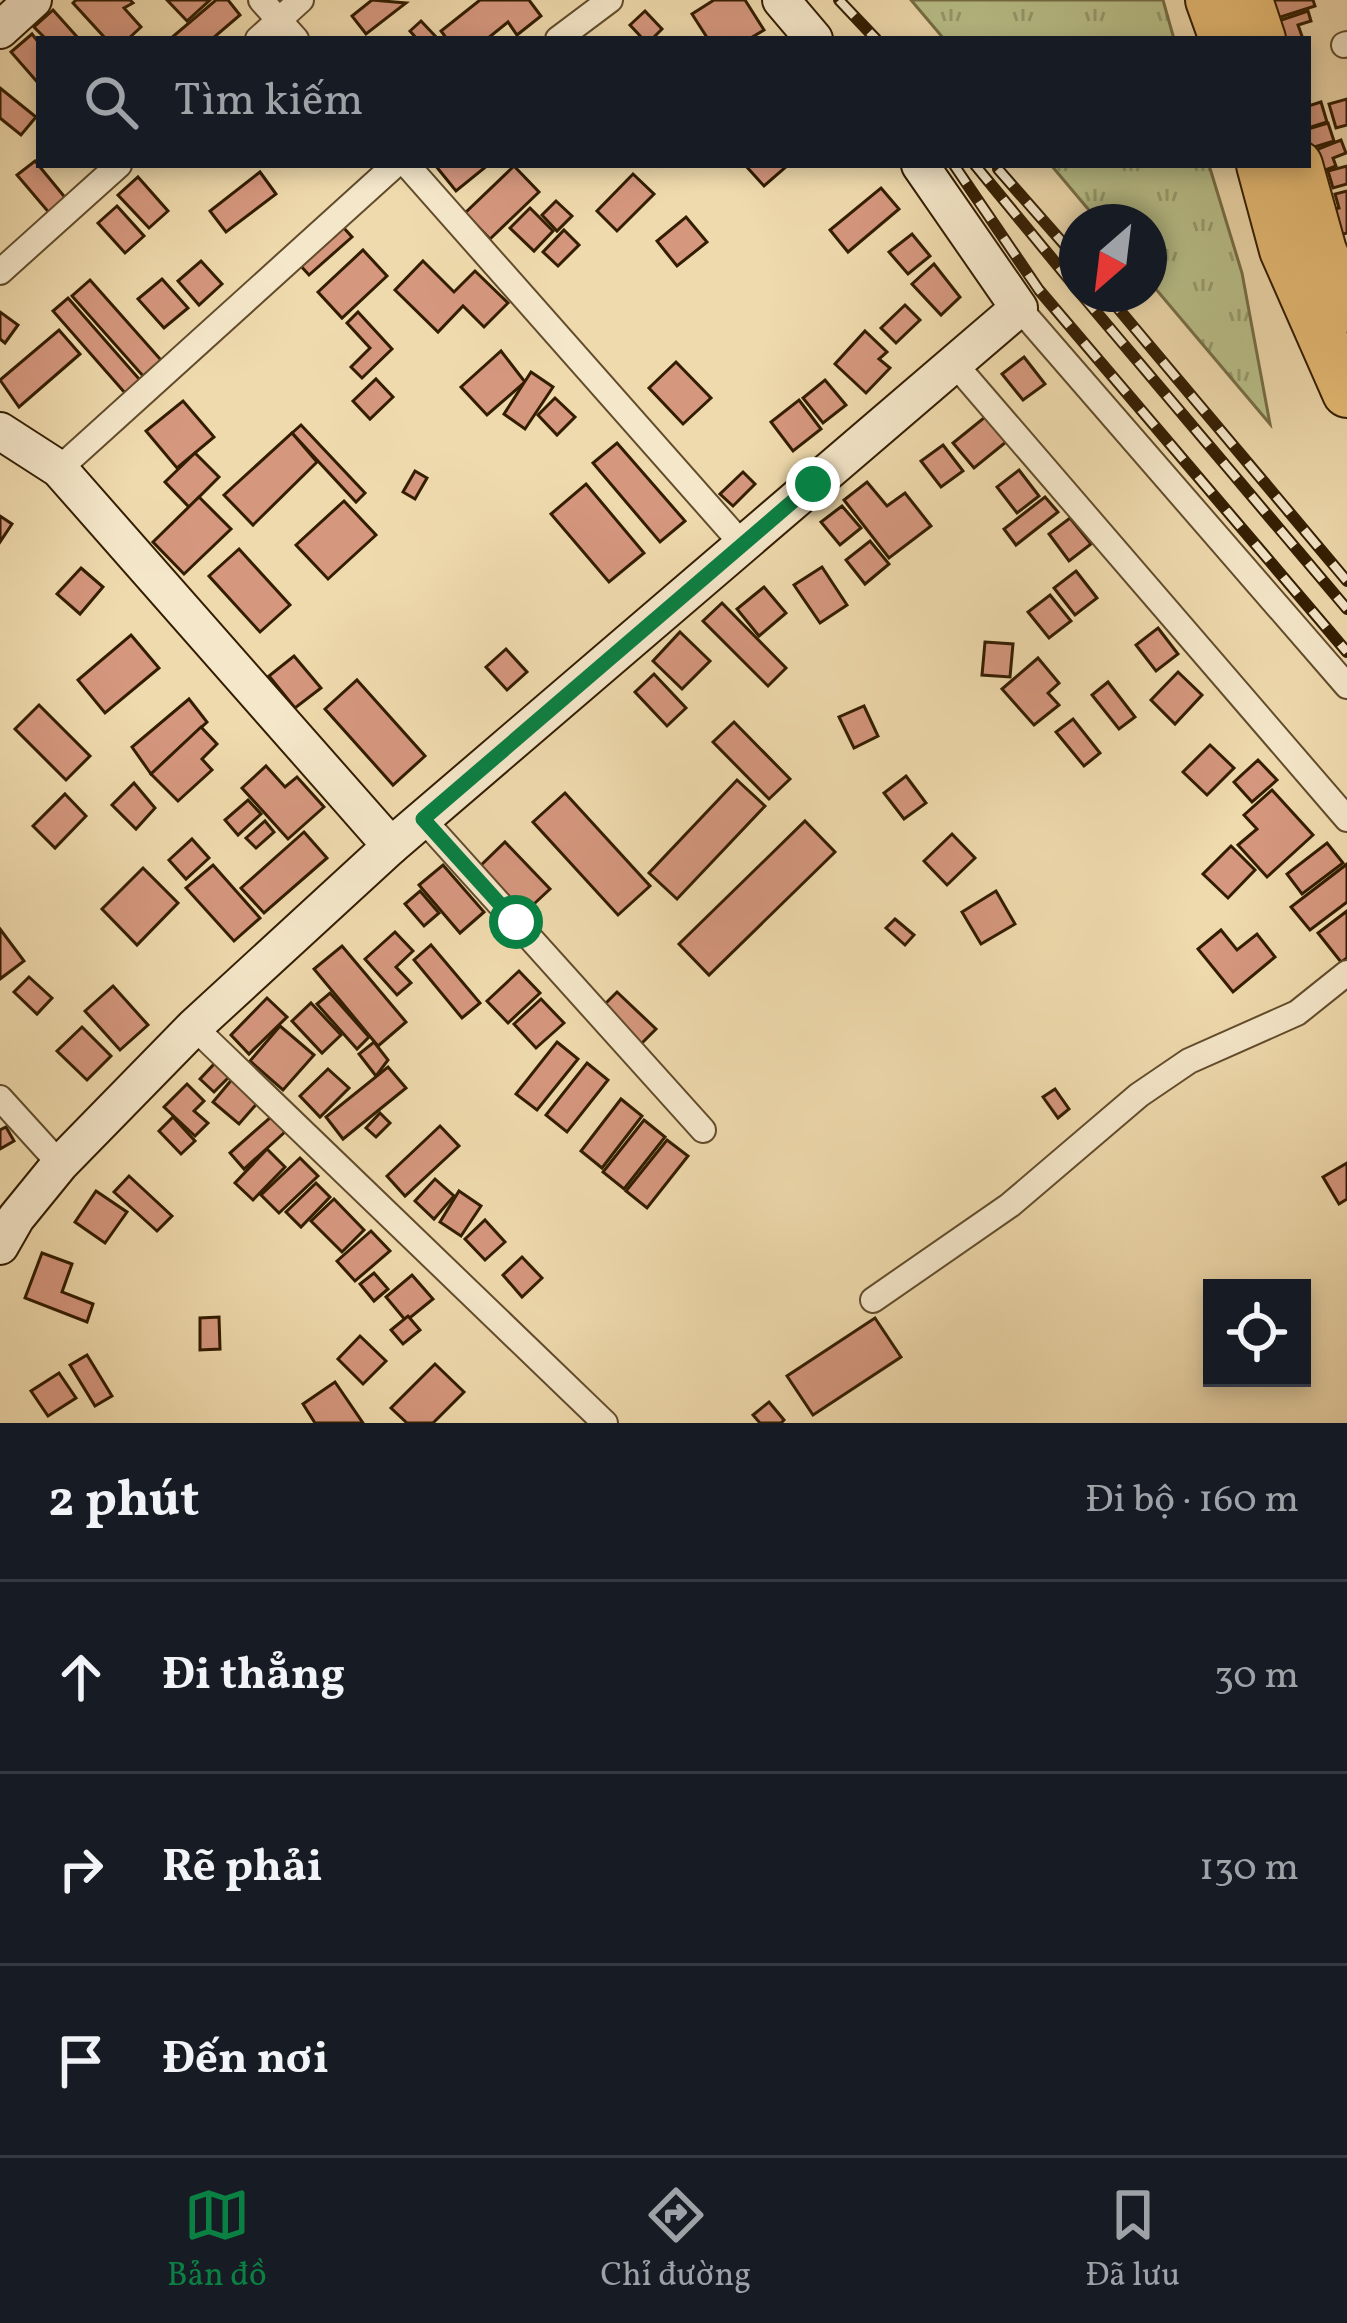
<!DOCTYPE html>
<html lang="vi">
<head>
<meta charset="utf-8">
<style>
	:root { --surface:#171b24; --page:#20242c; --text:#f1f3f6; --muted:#9ea1a6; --line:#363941; --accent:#0b8043 }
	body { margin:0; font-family:Vollkorn,serif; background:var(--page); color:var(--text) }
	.controls { position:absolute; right:36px; bottom:36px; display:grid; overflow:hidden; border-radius:0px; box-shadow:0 6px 18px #0003 }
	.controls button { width:108px; height:108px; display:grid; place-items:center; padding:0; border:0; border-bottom:3px solid var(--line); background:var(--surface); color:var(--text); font:60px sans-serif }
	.compass { position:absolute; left:1059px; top:204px; width:108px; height:108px; border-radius:50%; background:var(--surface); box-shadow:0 6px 18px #0003; rotate:208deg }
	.stop { position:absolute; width:36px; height:36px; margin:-27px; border:9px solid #0b8043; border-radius:50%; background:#fff }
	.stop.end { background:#0b8043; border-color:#fff; box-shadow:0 3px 12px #0008 }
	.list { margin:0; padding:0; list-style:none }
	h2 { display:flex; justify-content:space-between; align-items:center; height:156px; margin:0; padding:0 48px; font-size:51px }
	h2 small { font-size:39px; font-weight:400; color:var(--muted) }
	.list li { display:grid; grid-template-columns:78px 1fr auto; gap:36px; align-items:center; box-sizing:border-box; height:192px; padding:0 48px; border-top:3px solid var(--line) }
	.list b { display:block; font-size:45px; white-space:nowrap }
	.list em { font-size:39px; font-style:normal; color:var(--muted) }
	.icon { flex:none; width:66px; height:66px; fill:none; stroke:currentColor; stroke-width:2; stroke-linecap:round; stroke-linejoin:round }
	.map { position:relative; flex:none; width:1347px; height:1423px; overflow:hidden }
	.search { position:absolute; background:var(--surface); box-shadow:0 6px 18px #0003; left:36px; right:36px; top:36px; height:132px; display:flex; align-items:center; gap:30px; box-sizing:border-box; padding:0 42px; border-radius:0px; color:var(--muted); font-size:45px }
	.sheet { height:732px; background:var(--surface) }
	nav { display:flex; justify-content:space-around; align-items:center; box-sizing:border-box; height:168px; border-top:3px solid var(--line); background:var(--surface); font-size:33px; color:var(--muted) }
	nav a { display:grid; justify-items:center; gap:6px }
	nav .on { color:var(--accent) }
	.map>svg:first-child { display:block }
	.grass { fill:url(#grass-tufts); stroke:#766e46; stroke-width:3 }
	.building { fill:#d5977e; stroke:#331d01; stroke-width:3 }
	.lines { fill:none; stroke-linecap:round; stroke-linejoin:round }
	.street-casing { stroke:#624c2c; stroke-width:28 }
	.secondary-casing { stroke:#331d01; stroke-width:40 }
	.highway-casing { stroke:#331d01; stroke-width:52 }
	.street { stroke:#f5e7ca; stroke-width:24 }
	.secondary { stroke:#f5e7ca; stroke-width:36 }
	.highway { stroke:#e8bd76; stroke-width:48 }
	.rail-casing { stroke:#331d01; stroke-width:12 }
	.rail { stroke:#f5e7ca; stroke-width:8; stroke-dasharray:22; stroke-linecap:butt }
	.route { stroke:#0b8043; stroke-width:15 }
</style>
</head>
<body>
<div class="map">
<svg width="1347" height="1423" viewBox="0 0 1347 1423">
	<defs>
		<pattern id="grass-tufts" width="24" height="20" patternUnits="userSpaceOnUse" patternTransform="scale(3)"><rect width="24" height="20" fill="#b9c08a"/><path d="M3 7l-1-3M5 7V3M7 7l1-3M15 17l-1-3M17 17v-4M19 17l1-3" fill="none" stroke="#979b6e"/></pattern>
	</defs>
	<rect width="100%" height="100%" fill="#efdaad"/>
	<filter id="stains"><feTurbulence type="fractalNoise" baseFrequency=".00167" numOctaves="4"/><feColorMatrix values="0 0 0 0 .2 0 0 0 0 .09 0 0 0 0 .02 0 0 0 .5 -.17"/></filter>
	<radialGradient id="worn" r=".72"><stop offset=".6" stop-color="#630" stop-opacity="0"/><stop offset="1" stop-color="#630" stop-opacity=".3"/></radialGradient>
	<!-- grass -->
	<g class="grass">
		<path d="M911,0H1163L1174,39H944Z"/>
		<path d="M1051,165H1209L1242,273L1270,424L1149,281V222H1099Z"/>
	</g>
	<!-- building -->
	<g class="building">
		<path d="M76,0H130L133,3L124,8L141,27L128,39H106L73,3Z"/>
		<path d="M167,0H210L187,21Z"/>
		<path d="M216,0H228L240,15L212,39H170Z"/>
		<path d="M372,0L406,3L366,34L352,16Z"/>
		<path d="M480,0H529L541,16L517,35L508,22L487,39H447L441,31Z"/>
		<path d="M714,0H745L764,30L749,39H708L692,14Z"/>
		<path d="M1258,0H1313L1315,6L1265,22Z"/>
		<path d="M53,10L79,39H46L34,27Z"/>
		<path d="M645,11L662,29L652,39H643L630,25Z"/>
		<path d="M1308,11L1311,21L1298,25L1303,39H1265L1261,27Z"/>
		<path d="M421,21L438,39H417L410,31Z"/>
		<path d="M32,34L39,43V84L11,52Z"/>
		<path d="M0,88L36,117L21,135L0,118Z"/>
		<path d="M1347,99V125L1336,128L1329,104Z"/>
		<path d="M1321,102L1327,122L1308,128V106Z"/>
		<path d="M1328,123L1334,141L1308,149V129Z"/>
		<path d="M1341,140L1346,153L1333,158L1336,166L1312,175L1308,153Z"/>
		<path d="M35,161L68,201L51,215L17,175Z"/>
		<path d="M435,165H488L456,191Z"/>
		<path d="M745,165H786L787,166L764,186Z"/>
		<path d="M514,166L539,192L490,239L465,213Z"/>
		<path d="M1347,166V184L1333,188L1328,171Z"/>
		<path d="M260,172L276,194L226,232L210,211Z"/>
		<path d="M633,174L654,194L617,231L597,211Z"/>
		<path d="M138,177L168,211L149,228L118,195Z"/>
		<path d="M881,188L899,209L848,252L830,230Z"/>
		<path d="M1347,191V233L1326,239L1319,214L1339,208L1335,194Z"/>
		<path d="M556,201L572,216L557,231L542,215Z"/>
		<path d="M117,206L144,236L125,253L98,223Z"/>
		<path d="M530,208L553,231L534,251L510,228Z"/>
		<path d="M686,217L707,242L677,266L657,241Z"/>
		<path d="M343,227L352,237L309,275L300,265Z"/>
		<path d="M564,230L579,245L558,266L543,252Z"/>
		<path d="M912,234L930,256L908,274L889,252Z"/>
		<path d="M363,250L387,276L342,318L318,292Z"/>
		<path d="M201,261L222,284L199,305L178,281Z"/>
		<path d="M423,261L454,292L475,271L508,303L484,327L463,306L438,332L395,290Z"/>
		<path d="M934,264L960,297L941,315L912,284Z"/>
		<path d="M162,279L188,308L164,328L138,299Z"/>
		<path d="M90,280L161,360L143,376L72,296Z"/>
		<path d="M68,298L140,380L125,393L53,311Z"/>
		<path d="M905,305L920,320L896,343L881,328Z"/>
		<path d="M0,312L18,325L5,343L0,339Z"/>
		<path d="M358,312L392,349L362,378L351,367L370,348L347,323Z"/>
		<path d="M59,330L80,354L19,407L0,380Z"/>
		<path d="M865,331L887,352L879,359L890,368L866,393L835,364Z"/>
		<path d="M501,351L525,382L487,415L461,387Z"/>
		<path d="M1024,357L1045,384L1023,400L1002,374Z"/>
		<path d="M676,362L711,398L683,424L649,388Z"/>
		<path d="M531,372L553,387L525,429L504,414Z"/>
		<path d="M376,379L393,397L370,419L353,401Z"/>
		<path d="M825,380L846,405L823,423L803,398Z"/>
		<path d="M555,398L575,417L557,435L538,415Z"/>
		<path d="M799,400L821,429L793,451L771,422Z"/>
		<path d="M183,401L214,437L177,468L146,431Z"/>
		<path d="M985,417L1006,442L974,468L953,443Z"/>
		<path d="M301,425L365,493L356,502L292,433Z"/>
		<path d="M292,433L317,462L253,525L224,495Z"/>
		<path d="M617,443L685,521L660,542L593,463Z"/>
		<path d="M943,445L963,471L941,487L921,461Z"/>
		<path d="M195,453L219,477L189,507L165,482Z"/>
		<path d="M1019,470L1039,496L1017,513L997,487Z"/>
		<path d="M415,471L427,478L415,499L403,492Z"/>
		<path d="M743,472L755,484L733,506L720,494Z"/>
		<path d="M867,482L887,506L905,493L931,526L889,558L844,500Z"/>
		<path d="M586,484L644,553L609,582L551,514Z"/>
		<path d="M199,497L231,529L184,574L153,542Z"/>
		<path d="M1045,497L1058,512L1016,545L1004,529Z"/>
		<path d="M344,501L376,535L328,579L296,545Z"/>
		<path d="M842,506L861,528L840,545L821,522Z"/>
		<path d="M0,516L12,524L0,542Z"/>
		<path d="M1070,518L1091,544L1069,561L1049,534Z"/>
		<path d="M870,541L889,564L865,584L846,560Z"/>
		<path d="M239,549L290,605L260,632L209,576Z"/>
		<path d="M822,567L847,605L820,623L794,585Z"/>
		<path d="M81,568L103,587L80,614L57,594Z"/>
		<path d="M1076,571L1097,598L1075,615L1054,588Z"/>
		<path d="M764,587L786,613L759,636L737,609Z"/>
		<path d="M1050,595L1071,621L1049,638L1028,612Z"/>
		<path d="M722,603L786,668L768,686L703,621Z"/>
		<path d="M1158,628L1178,654L1156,671L1136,645Z"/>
		<path d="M680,632L710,661L682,689L653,661Z"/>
		<path d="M131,635L159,668L105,713L78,680Z"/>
		<path d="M985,642L1013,644L1010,677L982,675Z"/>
		<path d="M506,649L527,672L507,690L486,667Z"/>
		<path d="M294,656L321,688L295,708L269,676Z"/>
		<path d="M1038,658L1059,683L1048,693L1059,705L1034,725L1002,689Z"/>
		<path d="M1178,672L1202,695L1175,724L1151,700Z"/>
		<path d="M654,674L686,708L667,726L635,692Z"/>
		<path d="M357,680L425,756L393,785L325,709Z"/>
		<path d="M1108,682L1135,717L1119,729L1092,695Z"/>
		<path d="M189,699L207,722L151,774L132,747Z"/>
		<path d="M39,705L90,756L66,780L15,729Z"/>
		<path d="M864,706L878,736L854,748L839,717Z"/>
		<path d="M1073,719L1100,753L1084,766L1056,732Z"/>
		<path d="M734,722L790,779L769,799L713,742Z"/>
		<path d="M201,727L217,744L202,759L212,770L178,801L151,774Z"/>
		<path d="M1210,745L1234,768L1207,795L1183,772Z"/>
		<path d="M1258,760L1277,780L1252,802L1234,782Z"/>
		<path d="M266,766L285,787L297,777L324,807L288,839L242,788Z"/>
		<path d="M906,776L926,803L904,819L884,793Z"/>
		<path d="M737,780L765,806L677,899L649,873Z"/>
		<path d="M134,783L155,808L136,829L112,805Z"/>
		<path d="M1272,790L1313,835L1267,877L1238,845L1257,829L1244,815Z"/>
		<path d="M565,793L650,886L618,915L533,822Z"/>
		<path d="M65,794L86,816L55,848L33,826Z"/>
		<path d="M248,800L261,814L238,835L225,820Z"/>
		<path d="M265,821L274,832L256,848L246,838Z"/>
		<path d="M805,821L835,852L709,975L679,944Z"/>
		<path d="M304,832L327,858L264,913L241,888Z"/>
		<path d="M952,834L975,858L947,885L924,861Z"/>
		<path d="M192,839L209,858L186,879L169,860Z"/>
		<path d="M505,842L550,889L521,916L476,870Z"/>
		<path d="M1327,843L1343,863L1302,894L1287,874Z"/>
		<path d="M1231,846L1255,870L1228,898L1203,874Z"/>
		<path d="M1347,864V902L1310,930L1291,907Z"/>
		<path d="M213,865L260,918L234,941L186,888Z"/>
		<path d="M443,865L484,912L460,933L419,885Z"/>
		<path d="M143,868L178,903L137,945L102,909Z"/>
		<path d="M420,891L439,913L424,926L405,904Z"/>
		<path d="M996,891L1015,924L981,944L962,912Z"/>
		<path d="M1347,911V958L1341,962L1318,933Z"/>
		<path d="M895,919L914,935L905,945L886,928Z"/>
		<path d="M0,929L24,961L0,979Z"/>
		<path d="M1221,930L1237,950L1257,934L1275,957L1233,992L1198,949Z"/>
		<path d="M395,932L413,951L396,967L411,983L397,995L365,959Z"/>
		<path d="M431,945L480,1003L462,1018L414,960Z"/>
		<path d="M342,946L406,1022L378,1046L314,969Z"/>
		<path d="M519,971L540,993L508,1023L487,1001Z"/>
		<path d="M29,977L52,998L37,1014L14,992Z"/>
		<path d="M113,986L148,1025L120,1050L85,1011Z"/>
		<path d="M617,992L656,1029L641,1044L603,1006Z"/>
		<path d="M330,993L369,1037L357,1049L317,1004Z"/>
		<path d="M267,998L287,1017L249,1054L231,1035Z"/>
		<path d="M541,999L564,1023L536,1048L514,1024Z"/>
		<path d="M311,1003L341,1035L322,1053L292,1021Z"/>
		<path d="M280,1026L314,1055L283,1090L250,1061Z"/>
		<path d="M82,1027L111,1056L87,1080L57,1051Z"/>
		<path d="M374,1042L388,1060L376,1076L359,1054Z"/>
		<path d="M557,1042L578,1059L537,1110L516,1094Z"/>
		<path d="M216,1062L230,1076L214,1092L200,1079Z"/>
		<path d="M587,1063L608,1080L567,1132L546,1115Z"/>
		<path d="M388,1067L406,1088L343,1139L326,1117Z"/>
		<path d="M328,1069L349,1088L320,1117L300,1096Z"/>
		<path d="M234,1077L260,1100L239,1124L213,1102Z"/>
		<path d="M187,1084L204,1101L194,1111L208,1123L195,1136L164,1107Z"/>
		<path d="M1055,1089L1069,1109L1058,1118L1043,1097Z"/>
		<path d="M621,1099L642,1116L602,1168L581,1151Z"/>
		<path d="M380,1113L390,1123L376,1137L366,1128Z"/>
		<path d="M272,1116L286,1131L244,1169L230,1153Z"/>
		<path d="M173,1117L195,1141L181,1154L159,1131Z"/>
		<path d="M644,1120L665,1137L624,1189L603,1172Z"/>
		<path d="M440,1126L459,1146L405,1196L387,1176Z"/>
		<path d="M6,1127L14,1141L0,1149V1130Z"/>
		<path d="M667,1140L688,1156L647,1208L626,1191Z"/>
		<path d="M267,1149L285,1167L253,1200L235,1183Z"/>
		<path d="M300,1158L318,1176L279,1213L261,1195Z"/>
		<path d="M1347,1163V1199L1339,1204L1323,1177Z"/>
		<path d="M129,1176L172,1216L157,1231L114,1192Z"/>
		<path d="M435,1179L454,1196L434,1219L415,1201Z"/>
		<path d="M316,1183L330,1197L301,1227L286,1212Z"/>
		<path d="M96,1191L127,1212L105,1243L75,1222Z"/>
		<path d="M459,1191L481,1206L461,1236L440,1222Z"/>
		<path d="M334,1199L364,1230L342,1252L311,1221Z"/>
		<path d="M485,1220L505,1242L485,1260L465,1239Z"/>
		<path d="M371,1231L390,1251L355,1281L337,1261Z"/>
		<path d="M42,1253L72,1264L62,1292L93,1304L87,1322L25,1298Z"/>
		<path d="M522,1257L542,1278L522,1297L503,1275Z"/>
		<path d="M374,1273L388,1289L374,1301L360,1284Z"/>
		<path d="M412,1275L433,1299L406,1321L386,1297Z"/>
		<path d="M408,1316L420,1330L403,1344L391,1330Z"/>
		<path d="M219,1317L220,1349L200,1350V1318Z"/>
		<path d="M875,1318L901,1357L813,1415L787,1376Z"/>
		<path d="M360,1336L386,1361L363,1384L338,1359Z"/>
		<path d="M87,1355L112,1396L95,1406L70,1365Z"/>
		<path d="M435,1364L464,1392L433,1423H407L391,1408Z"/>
		<path d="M59,1373L76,1398L48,1416L31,1391Z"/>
		<path d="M335,1382L363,1423H315L303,1404Z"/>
		<path d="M769,1402L784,1420L781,1423H760L753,1415Z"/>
	</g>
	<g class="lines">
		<defs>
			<g id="street">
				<path d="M261,0L296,39"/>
				<path d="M258,39L301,0"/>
				<path d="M558,39L610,0"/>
				<path d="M1344,45L1347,44"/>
				<path d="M407,165L743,545"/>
				<path d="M0,272L119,165"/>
				<path d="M1019,308L1347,686"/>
				<path d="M954,363L1347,819"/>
				<path d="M59,469L395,165"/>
				<path d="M423,819L703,1130"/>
				<path d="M194,1027L605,1423"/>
				<path d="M0,1098L60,1164"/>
				<path d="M873,1300L1010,1205L1139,1095L1189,1061L1297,1013L1347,973"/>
			</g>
			<g id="secondary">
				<path d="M781,0L814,39"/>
				<path d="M0,30L33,0"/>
				<path d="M0,431L59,469L391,846"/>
				<path d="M0,1246L16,1218L60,1164L194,1027L391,846L1019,308L920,165"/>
			</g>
			<g id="highway">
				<path d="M1210,0L1224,39"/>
				<path d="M1248,0L1261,39"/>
				<path d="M1261,165L1284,250L1347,393"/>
				<path d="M1298,165L1322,251L1347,308"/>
			</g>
		</defs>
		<!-- street casing -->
		<use href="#street" class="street-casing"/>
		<!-- secondary casing -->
		<use href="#secondary" class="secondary-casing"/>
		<!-- highway casing -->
		<use href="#highway" class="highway-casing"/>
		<!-- street -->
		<use href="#street" class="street"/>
		<!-- secondary -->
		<use href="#secondary" class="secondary"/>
		<!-- highway -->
		<use href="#highway" class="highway"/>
		<defs>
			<g id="rail">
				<path d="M839,0L876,39"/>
				<path d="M954,165L1039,290L1347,652"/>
				<path d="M975,165L1077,289"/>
				<path d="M998,169L1077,259"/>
				<path d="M1081,294L1347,609"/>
				<path d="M1106,294L1347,581"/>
			</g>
		</defs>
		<!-- rail casing -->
		<use href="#rail" class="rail-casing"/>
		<!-- rail -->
		<use href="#rail" class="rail"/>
	</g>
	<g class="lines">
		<!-- route -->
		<path class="route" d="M516,922L423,819L813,484"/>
	</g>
	<rect width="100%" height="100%" filter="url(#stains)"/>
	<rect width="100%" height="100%" fill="url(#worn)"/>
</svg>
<div class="controls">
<button><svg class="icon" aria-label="locate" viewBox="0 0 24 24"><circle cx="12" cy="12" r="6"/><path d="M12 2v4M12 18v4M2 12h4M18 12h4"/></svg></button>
</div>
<svg class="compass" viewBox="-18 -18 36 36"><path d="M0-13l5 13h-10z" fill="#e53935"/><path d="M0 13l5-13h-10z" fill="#9ea1a6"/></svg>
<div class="stop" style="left:516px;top:922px"></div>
<div class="stop end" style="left:813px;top:484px"></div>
<div class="search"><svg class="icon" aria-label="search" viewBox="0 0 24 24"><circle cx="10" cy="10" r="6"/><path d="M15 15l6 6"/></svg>Tìm kiếm</div>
</div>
<section class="sheet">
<h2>2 phút<small>Đi bộ · 160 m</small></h2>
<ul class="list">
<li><svg class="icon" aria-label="ahead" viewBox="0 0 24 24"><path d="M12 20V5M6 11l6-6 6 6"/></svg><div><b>Đi thẳng</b></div><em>30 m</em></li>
<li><svg class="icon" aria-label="right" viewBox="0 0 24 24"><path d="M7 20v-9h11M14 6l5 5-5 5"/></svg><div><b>Rẽ phải</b></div><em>130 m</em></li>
<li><svg class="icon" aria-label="arrive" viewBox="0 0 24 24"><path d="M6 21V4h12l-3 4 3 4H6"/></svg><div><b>Đến nơi</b></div></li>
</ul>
</section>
<nav>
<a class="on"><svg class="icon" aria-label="map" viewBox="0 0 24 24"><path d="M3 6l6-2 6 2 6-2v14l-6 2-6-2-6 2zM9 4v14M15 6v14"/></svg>Bản đồ</a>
<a><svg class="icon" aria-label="directions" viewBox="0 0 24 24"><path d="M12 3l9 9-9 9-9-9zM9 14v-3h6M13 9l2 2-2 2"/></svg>Chỉ đường</a>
<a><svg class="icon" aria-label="saved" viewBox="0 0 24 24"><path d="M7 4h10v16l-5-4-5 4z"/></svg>Đã lưu</a>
</nav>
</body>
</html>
